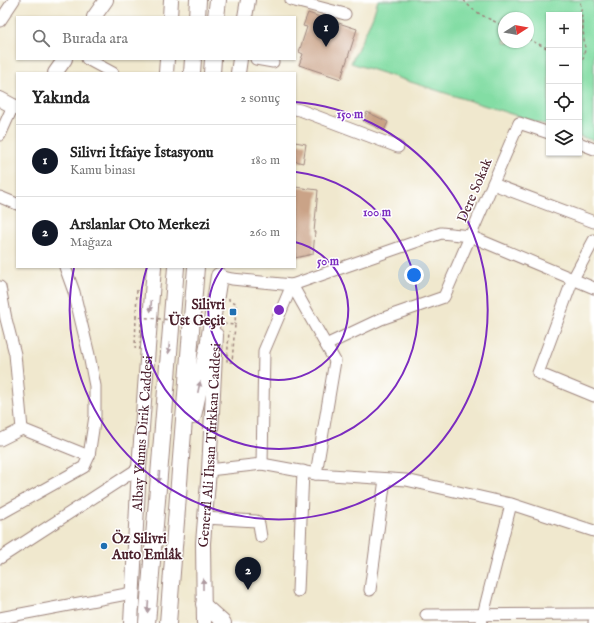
<!DOCTYPE html>
<html lang="tr">
<head>
<meta charset="utf-8">
<style>
	:root { --surface:#fff; --page:#f6f6f6; --text:#222; --muted:#767676; --line:#e0e0e0; --accent:#111827 }
	body { margin:0; font-family:"IM FELL English",serif; background:var(--page); color:var(--text) }
	.controls { position:absolute; right:12px; top:12px; display:grid; overflow:hidden; border-radius:0px; box-shadow:0 1px 3px #0004 }
	.controls button { width:36px; height:36px; display:grid; place-items:center; padding:0; border:0; border-bottom:1px solid var(--line); background:var(--surface); color:var(--text); font:20px sans-serif }
	.compass { position:absolute; left:498px; top:12px; width:36px; height:36px; border-radius:50%; background:var(--surface); box-shadow:0 1px 3px #0004; rotate:79deg }
	.you { position:absolute; left:414px; top:275px; width:14px; height:14px; margin:-10px; border:3px solid #fff; border-radius:50%; background:#1a73e8; box-shadow:0 0 0 6px #1a73e833 }
	.badge { display:grid; place-items:center; width:26px; height:26px; border-radius:50%; background:var(--accent); color:#fff; font-size:13px; font-weight:700 }
	.pin { position:absolute; translate:-50% -33px; filter:drop-shadow(0 1px 2px #0008) }
	.pin::after { content:''; position:absolute; top:21px; width:14px; height:12px; background:inherit; clip-path:polygon(0 0,100% 0,50% 100%) }
	.list { margin:0; padding:0; list-style:none }
	h2 { display:flex; justify-content:space-between; align-items:center; height:52px; margin:0; padding:0 16px; font-size:17px }
	h2 small { font-size:13px; font-weight:400; color:var(--muted) }
	.list li { display:grid; grid-template-columns:26px 1fr auto; gap:12px; align-items:center; box-sizing:border-box; height:72px; padding:0 16px; border-top:1px solid var(--line) }
	.list b { display:block; font-size:15px; white-space:nowrap }
	.list p { margin:0; font-size:13px; white-space:nowrap; color:var(--muted) }
	.list em { font-size:13px; font-style:normal; color:var(--muted) }
	.icon { flex:none; width:22px; height:22px; fill:none; stroke:currentColor; stroke-width:2; stroke-linecap:round; stroke-linejoin:round }
	.map { position:relative; flex:none; width:594px; height:623px; overflow:hidden }
	.search { position:absolute; background:var(--surface); box-shadow:0 1px 3px #0004; left:16px; top:16px; width:280px; height:44px; display:flex; align-items:center; gap:10px; box-sizing:border-box; padding:0 14px; border-radius:0px; color:var(--muted); font-size:15px }
	.panel { position:absolute; background:var(--surface); box-shadow:0 1px 3px #0004; left:16px; top:72px; width:280px; height:196px; border-radius:0px }
	.map>svg:first-child { display:block }
	.green { fill:#83dda4; stroke:#667e68; fill-rule:evenodd }
	.building { fill:#caa387 }
	.lines { fill:none; stroke-linecap:round; stroke-linejoin:round }
	.minor-casing { stroke:#9d847c; stroke-width:13 }
	.major-casing { stroke:#9d847c; stroke-width:16 }
	.highway-casing { stroke:#9d847c; stroke-width:18 }
	.path { stroke:#9d847c; stroke-width:1.5; stroke-dasharray:3 3; stroke-linecap:butt }
	.minor { stroke:#fff; stroke-width:11 }
	.major { stroke:#fff; stroke-width:14 }
	.highway { stroke:#fff; stroke-width:16 }
	.path-bridge { stroke:#9d847c; stroke-width:1.5; stroke-dasharray:3 3; stroke-linecap:butt }
	.oneway { fill:#ae9aa0 }
	.ring { fill:none; stroke:#7b2cbf; stroke-width:2 }
	.poi-dot { fill:#1f6fb2; stroke:#fff; stroke-width:1.5 }
	.labels { text-anchor:middle; stroke-width:3; stroke-linejoin:round; paint-order:stroke }
	.street-label { font-size:14px; fill:#4a1f2b; stroke:#fff }
	.poi-label { font-size:14px; font-weight:bold; fill:#4a1f2b; stroke:#fff; text-anchor:end }
	.centre { fill:#7b2cbf; stroke:#fff; stroke-width:2 }
	.ring-label { font-size:12px; text-anchor:middle; font-weight:bold; fill:#7b2cbf; stroke:#fff; stroke-width:3; stroke-linejoin:round; paint-order:stroke }
</style>
</head>
<body>
<div class="map">
<svg width="594" height="623" viewBox="0 0 594 623">
	<rect width="100%" height="100%" fill="#fff"/>
	<filter id="ink" filterUnits="userSpaceOnUse"><feTurbulence type="fractalNoise" baseFrequency=".025" numOctaves="2"/><feDisplacementMap in="SourceGraphic" scale="8" xChannelSelector="R" yChannelSelector="G"/><feConvolveMatrix kernelMatrix="1 2 1 2 8 2 1 2 1" color-interpolation-filters="sRGB"/></filter>
	<filter id="wash" filterUnits="userSpaceOnUse"><feTurbulence type="fractalNoise" baseFrequency=".012" numOctaves="4" result="noise"/><feDisplacementMap in="SourceGraphic" scale="16" xChannelSelector="R" yChannelSelector="G"/><feGaussianBlur stdDeviation="0.9" result="paint"/><feColorMatrix in="noise" values="0 0 0 0 0 0 0 0 0 0 0 0 0 0 0 0 0 1.4 0 .05"/><feComposite in="paint" operator="in"/></filter>
	<g filter="url(#wash)">
		<rect width="100%" height="100%" fill="#f0e8ce"/>
		<!-- green -->
		<path class="green" d="M378,0H594V141L579,136V15H549V126L351,63L373,16ZM504,18H528V42H504Z"/>
		<g id="blocks">
			<!-- building -->
			<g class="building">
				<path d="M308,13L357,29L341,79L299,65L303,54L299,52L307,27L303,26Z"/>
				<path d="M367,112L388,122L384,131L363,121Z"/>
				<path d="M295,142L306,144L303,163L295,161Z"/>
				<path d="M295,187L318,190L314,232H315L313,254L295,258L296,208H295Z"/>
			</g>
		</g>
	</g>
	<g filter="url(#ink)">
		<use href="#blocks" fill-opacity="0" stroke="#9d847c" stroke-width="1"/>
		<g class="lines">
			<defs>
				<g id="minor">
					<path d="M291,0L345,14"/>
					<path d="M0,21L14,0"/>
					<path d="M87,59L113,73"/>
					<path d="M256,59L273,62"/>
					<path d="M295,109L300,110L398,147"/>
					<path d="M0,135L13,106L17,108"/>
					<path d="M579,143L594,149"/>
					<path d="M493,184L594,222"/>
					<path d="M0,197L17,204"/>
					<path d="M594,240L573,279L538,373L594,396"/>
					<path d="M219,276L232,279L292,285L441,233L470,236L594,288"/>
					<path d="M292,285L335,361L316,474"/>
					<path d="M0,287L6,319L15,354L22,429L0,440"/>
					<path d="M326,345L381,319L444,297L519,123L549,133"/>
					<path d="M22,429L89,456"/>
					<path d="M262,464L264,351L292,285"/>
					<path d="M209,470L262,464L316,474L406,480L511,504L594,531"/>
					<path d="M0,514L84,467L89,456L95,416V386L89,355L74,292L65,267"/>
					<path d="M205,518L256,521L259,524L261,537"/>
					<path d="M0,558L139,468"/>
					<path d="M370,590L385,479"/>
					<path d="M298,591L303,471"/>
					<path d="M426,615L594,614"/>
					<path d="M0,618L132,593"/>
					<path d="M481,623L511,504"/>
					<path d="M594,623V622"/>
				</g>
				<g id="major">
					<path d="M94,17L106,0"/>
					<path d="M170,17L171,0"/>
					<path d="M245,17L248,0"/>
					<path d="M55,73L65,59"/>
					<path d="M166,73L167,59"/>
					<path d="M238,73L240,59"/>
					<path d="M0,99L13,106L17,107"/>
					<path d="M203,604L224,623"/>
					<path id="s1" d="M131,623L139,468L154,267"/>
					<path id="s2" d="M204,623L203,543L209,470L216,335"/>
				</g>
				<g id="highway">
					<path d="M197,17L198,0"/>
					<path d="M216,17L218,0"/>
					<path d="M192,73L193,59"/>
					<path d="M212,73L213,59"/>
					<path d="M193,416L208,347L219,276"/>
					<path d="M147,623L176,267"/>
					<path d="M168,623L196,267"/>
				</g>
			</defs>
			<!-- minor casing -->
			<use href="#minor" class="minor-casing"/>
			<!-- major casing -->
			<use href="#major" class="major-casing"/>
			<!-- highway casing -->
			<use href="#highway" class="highway-casing"/>
			<!-- path -->
			<g class="path">
				<path d="M464,0C473,13 490,19 504,26"/>
				<path d="M528,39L549,49"/>
				<path d="M579,63H580L583,60L585,49L580,0"/>
				<path d="M229,298V300L236,303L235,325"/>
				<path d="M136,317L137,290H140"/>
			</g>
			<!-- minor -->
			<use href="#minor" class="minor"/>
			<!-- major -->
			<use href="#major" class="major"/>
			<!-- highway -->
			<use href="#highway" class="highway"/>
			<!-- path-bridge -->
			<path class="path-bridge" d="M141,323L140,349L135,348L136,317L235,325L232,362H227L229,331"/>
		</g>
		<!-- one-way arrows -->
		<defs><path id="oneway-solid" d="M-6-.8H1V-3.2L6.5 0L1 3.2V.8H-6Z"/></defs>
		<g class="oneway">
			<use href="#oneway-solid" transform="translate(151 306) rotate(94)"/>
			<use href="#oneway-solid" transform="translate(169 348) rotate(95)"/>
			<use href="#oneway-solid" transform="translate(199 387) rotate(-78)"/>
			<use href="#oneway-solid" transform="translate(159 477) rotate(95)"/>
			<use href="#oneway-solid" transform="translate(203 584) rotate(-90)"/>
			<use href="#oneway-solid" transform="translate(148 607) rotate(94)"/>
		</g>
	</g>
	<!-- distance rings -->
	<g class="ring">
		<path d="M295 242A70 70 0 1 1 223 267"/>
		<path d="M296 172A139 139 0 1 1 147 267"/>
		<path d="M295 102A209 209 0 1 1 74 268"/>
	</g>
	<!-- markers -->
	<g class="poi-dot">
		<rect x="229" y="308" width="8" height="8" rx="2"/>
		<circle cx="104" cy="546" r="4"/>
	</g>
	<g class="labels">
		<!-- street labels -->
		<g class="street-label">
			<text transform="translate(474 190) rotate(-67)" y="5">Dere Sokak</text>
			<text dy="5" stroke="none"><textPath href="#s1" startOffset="190">Albay Yunus Dirik Caddesi</textPath></text>
			<text dy="5" stroke="none"><textPath href="#s2" startOffset="178">General Ali İhsan Türkkan Caddesi</textPath></text>
		</g>
		<!-- poi labels -->
		<g class="poi-label">
			<text x="225" y="309">Silivri<tspan x="225" dy="16">Üst Geçit</tspan></text>
			<text x="112" y="543" text-anchor="start">Öz Silivri<tspan x="112" dy="16">Auto Emlâk</tspan></text>
		</g>
	</g>
	<circle cx="279" cy="310" r="6" class="centre"/>
	<g class="ring-label">
		<text x="350" y="118">150 m</text>
		<text x="377" y="216">100 m</text>
		<text x="328" y="265">50 m</text>
	</g>
</svg>
<div class="controls">
<button>+</button>
<button>−</button>
<button><svg class="icon" aria-label="locate" viewBox="0 0 24 24"><circle cx="12" cy="12" r="6"/><path d="M12 2v4M12 18v4M2 12h4M18 12h4"/></svg></button>
<button><svg class="icon" aria-label="layers" viewBox="0 0 24 24"><path d="M12 4l9 5-9 5-9-5zM3 14l9 5 9-5"/></svg></button>
</div>
<svg class="compass" viewBox="-18 -18 36 36"><path d="M0-13l5 13h-10z" fill="#e53935"/><path d="M0 13l5-13h-10z" fill="#767676"/></svg>
<div class="you"></div>
<div class="pin badge" style="left:326px;top:47px">1</div>
<div class="pin badge" style="left:248px;top:590px">2</div>
<div class="search"><svg class="icon" aria-label="search" viewBox="0 0 24 24"><circle cx="10" cy="10" r="6"/><path d="M15 15l6 6"/></svg>Burada ara</div>
<section class="panel">
<h2>Yakında<small>2 sonuç</small></h2>
<ul class="list">
<li><span class="badge">1</span><div><b>Silivri İtfaiye İstasyonu</b><p>Kamu binası</p></div><em>180 m</em></li>
<li><span class="badge">2</span><div><b>Arslanlar Oto Merkezi</b><p>Mağaza</p></div><em>260 m</em></li>
</ul>
</section>
</div>
</body>
</html>
